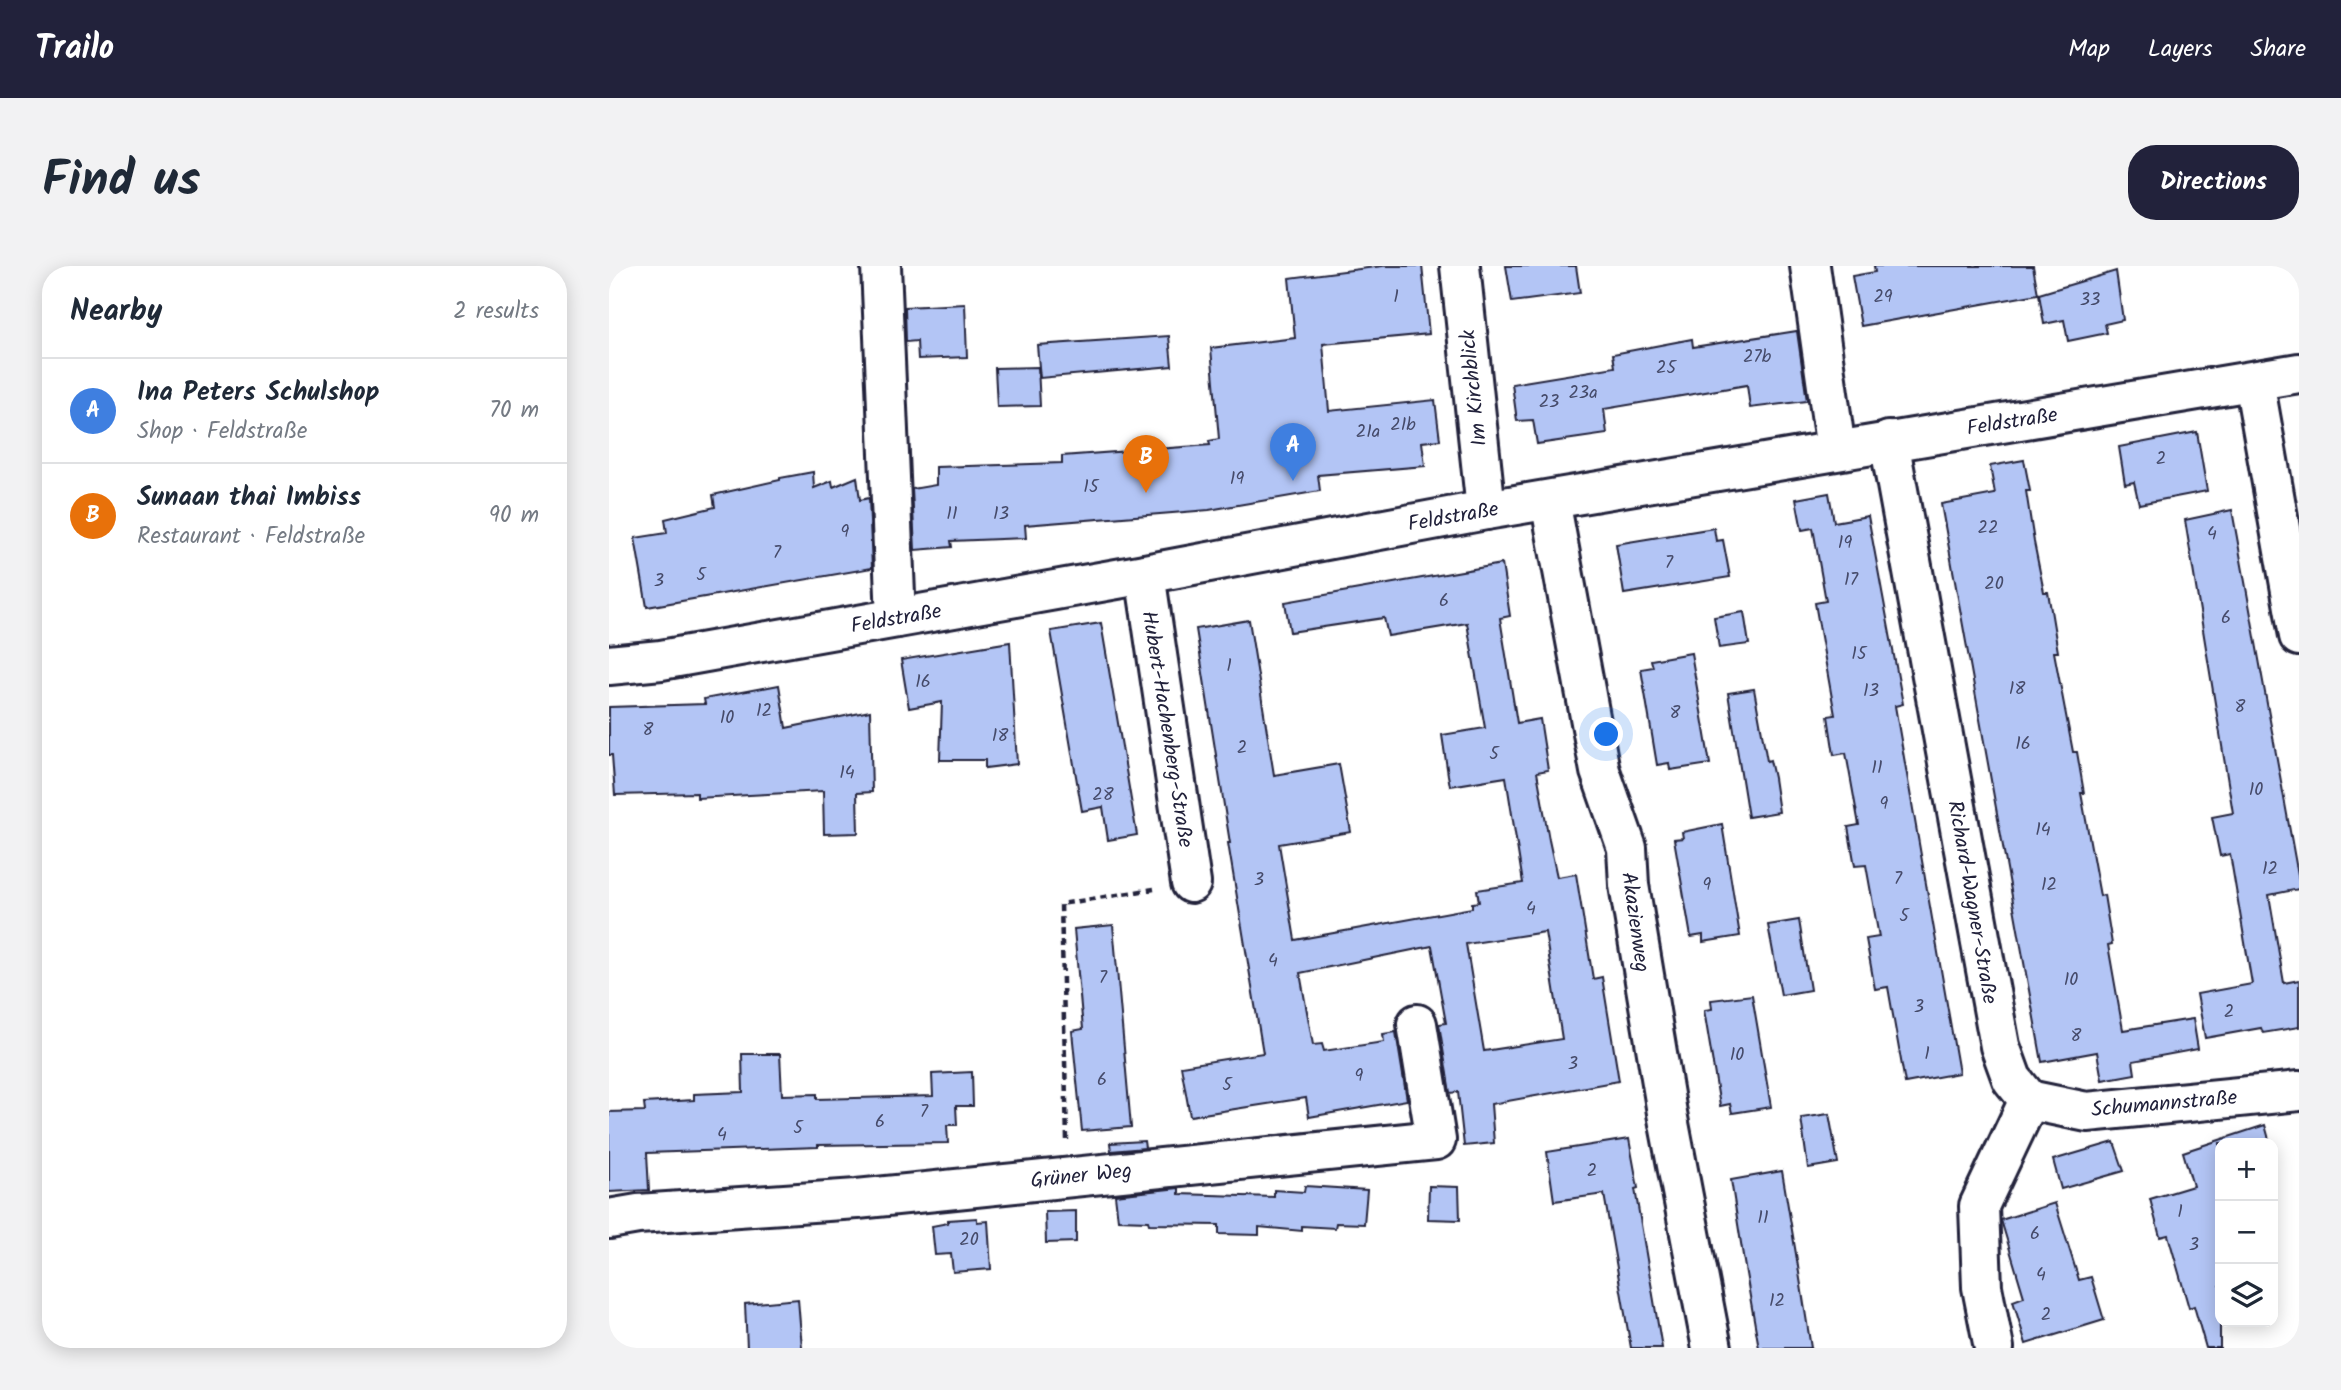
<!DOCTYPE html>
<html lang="en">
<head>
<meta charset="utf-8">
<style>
	:root { --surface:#fff; --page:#f2f2f3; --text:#1f2937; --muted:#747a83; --line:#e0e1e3; --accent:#22223b }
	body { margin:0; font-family:Kalam,sans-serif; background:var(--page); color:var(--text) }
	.controls { position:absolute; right:21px; bottom:21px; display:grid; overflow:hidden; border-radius:14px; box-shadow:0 4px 18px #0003 }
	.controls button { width:63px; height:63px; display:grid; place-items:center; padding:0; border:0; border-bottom:2px solid var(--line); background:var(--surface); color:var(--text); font:35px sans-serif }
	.you { position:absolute; left:998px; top:469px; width:24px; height:24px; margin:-18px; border:5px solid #fff; border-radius:50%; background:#1a73e8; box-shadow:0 0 0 10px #1a73e833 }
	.badge { display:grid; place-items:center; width:46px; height:46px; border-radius:50%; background:var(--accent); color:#fff; font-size:23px; font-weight:700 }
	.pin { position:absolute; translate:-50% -58px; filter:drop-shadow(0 2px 4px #0008) }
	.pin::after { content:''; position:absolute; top:37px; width:24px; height:21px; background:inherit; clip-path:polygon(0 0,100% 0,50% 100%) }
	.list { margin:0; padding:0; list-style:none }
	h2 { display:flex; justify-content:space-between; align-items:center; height:91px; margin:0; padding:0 28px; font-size:30px }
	h2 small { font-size:23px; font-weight:400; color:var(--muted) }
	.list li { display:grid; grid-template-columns:46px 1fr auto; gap:21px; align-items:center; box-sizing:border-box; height:105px; padding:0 28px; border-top:2px solid var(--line) }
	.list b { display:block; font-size:26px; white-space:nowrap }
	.list p { margin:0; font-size:23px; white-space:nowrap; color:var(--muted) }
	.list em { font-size:23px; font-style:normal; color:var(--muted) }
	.icon { flex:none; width:38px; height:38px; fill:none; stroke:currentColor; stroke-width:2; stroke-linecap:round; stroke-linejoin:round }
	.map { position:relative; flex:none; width:1690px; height:1082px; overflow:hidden; border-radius:28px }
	header { display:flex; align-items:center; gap:42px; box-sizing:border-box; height:98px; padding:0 35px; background:var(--accent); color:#fff }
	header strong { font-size:33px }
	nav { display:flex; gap:38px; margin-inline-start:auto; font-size:24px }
	.intro { display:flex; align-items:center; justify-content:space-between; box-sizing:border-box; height:168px; padding:0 42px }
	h1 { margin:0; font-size:49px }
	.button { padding:18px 32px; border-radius:28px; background:var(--accent); color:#fff; font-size:24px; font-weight:700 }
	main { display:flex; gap:42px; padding:0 42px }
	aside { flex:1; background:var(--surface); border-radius:28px; box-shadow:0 4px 18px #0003 }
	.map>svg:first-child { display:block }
	.building { fill:#b3c5f5; stroke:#22223b; stroke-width:2; fill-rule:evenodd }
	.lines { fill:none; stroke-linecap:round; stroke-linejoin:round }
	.minor-casing { stroke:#22223b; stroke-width:44 }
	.path { stroke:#22223b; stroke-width:4.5; stroke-dasharray:7 5; stroke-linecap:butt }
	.minor { stroke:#fff; stroke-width:38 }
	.labels { text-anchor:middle; stroke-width:5; stroke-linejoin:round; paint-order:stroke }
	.number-label { font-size:18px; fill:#464b6a }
	.street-label { font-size:21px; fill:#22223b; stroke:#fff }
</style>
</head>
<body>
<header>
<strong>Trailo</strong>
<nav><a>Map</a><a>Layers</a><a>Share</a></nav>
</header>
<div class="intro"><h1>Find us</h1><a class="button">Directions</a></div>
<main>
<aside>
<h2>Nearby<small>2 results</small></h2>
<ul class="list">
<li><span class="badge" style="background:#3f7fe0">A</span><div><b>Ina Peters Schulshop</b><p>Shop · Feldstraße</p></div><em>70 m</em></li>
<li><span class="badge" style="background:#e8710a">B</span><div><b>Sunaan thai Imbiss</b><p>Restaurant · Feldstraße</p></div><em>90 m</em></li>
</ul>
</aside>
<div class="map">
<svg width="1690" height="1082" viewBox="0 0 1690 1082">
	<rect width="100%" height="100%" fill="#fff"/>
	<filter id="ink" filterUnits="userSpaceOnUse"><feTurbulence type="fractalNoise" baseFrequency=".0143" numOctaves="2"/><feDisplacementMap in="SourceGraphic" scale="14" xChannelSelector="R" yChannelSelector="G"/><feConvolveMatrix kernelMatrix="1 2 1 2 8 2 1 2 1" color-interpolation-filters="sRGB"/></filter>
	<g filter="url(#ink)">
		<!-- building -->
		<g class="building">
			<path d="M774,0H813L820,68L714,78L720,145L826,134L831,174L813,176L816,200L709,209L711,225L600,244L416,259L417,272L342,275L343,281L306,284L303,223L327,219V201L453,197V190L601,179L600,175L610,173L602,82L686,72L680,12Z"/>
			<path d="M897,0H967L971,27L903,36Z"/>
			<path d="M1265,0H1424L1429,28L1252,60L1243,10L1266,6Z"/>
			<path d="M1507,5L1514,54L1496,58L1498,67L1459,75L1455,54L1435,58L1430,28Z"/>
			<path d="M356,38L358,91L309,93L308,75L297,76L296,41Z"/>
			<path d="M1188,65L1198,135L1141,142L1138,119L995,143L998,168L928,178L924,154L908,155L903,118L1006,101L1004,88L1083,73L1084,81Z"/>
			<path d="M560,70L563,100L431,112L428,79Z"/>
			<path d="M429,101L431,140L388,141L386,102Z"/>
			<path d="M1588,166L1598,225L1530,238L1525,216L1516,218L1510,181Z"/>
			<path d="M1415,194L1421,225H1417L1425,276L1435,326H1439L1449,386H1445L1464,486H1468L1475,527H1472L1491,630L1495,629L1503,678L1499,679L1514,764L1584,753L1589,783L1524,795L1526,808L1493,814L1488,786L1433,796L1332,238L1386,228L1381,200Z"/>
			<path d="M204,206L205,222L223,215L224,221L248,211L251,234L260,232L263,302L38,341L26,272L58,267L56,253L106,241L104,229L171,214V212Z"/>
			<path d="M1220,227L1225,256L1259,250L1294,438L1286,440L1350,807L1296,817L1279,721L1266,723L1257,673L1270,671L1257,599L1246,600L1239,561L1250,559L1237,487L1225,489L1219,450L1226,449L1206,337L1217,335L1204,262L1193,264L1187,233Z"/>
			<path d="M1623,244L1690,615V623L1660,629L1675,717L1690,714V761L1654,767L1652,762L1596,772L1588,728L1643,718L1621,588L1611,590L1603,551L1624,547L1576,254Z"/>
			<path d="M1105,262L1107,275L1114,274L1121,311L1015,328L1007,278Z"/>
			<path d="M893,298L901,350L891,352L908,457L931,453L939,504L928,506L940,574L948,611L967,608L984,713L993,711L1010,815L882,838L885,877L855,880L849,826L841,827L830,758L837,757L823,680L691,707L704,779L713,778L715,785L775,776L774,768L787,766L798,834L700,851L697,832L581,850L572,800L654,787L619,577H621L587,363L640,354L665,509L730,498L742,566L670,578L686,674L863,642V637L870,636L868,624L914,617L897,511L841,520L839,509L833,469L876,462L858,357L779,370L775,352L681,366L676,336ZM936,666L953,773L875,785L857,678Z"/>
			<path d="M1135,346L1140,378L1110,382L1105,351Z"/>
			<path d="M492,357L528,569L499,574L494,541L473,545L442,365Z"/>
			<path d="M401,376L408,498L376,502V494H331L333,436L300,442L292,394Z"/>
			<path d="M1082,387L1101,498L1061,504L1060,497L1048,499L1032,403L1044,401L1042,394Z"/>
			<path d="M170,419L177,462L261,445L263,526L248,527L249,567L215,568L214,525L88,532V527L6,529L3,489H0V441L96,438L95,433Z"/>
			<path d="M1145,423L1158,495L1161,494L1165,512L1170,546L1139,551L1119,427Z"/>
			<path d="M1113,558L1131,670L1094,676V669L1082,671L1065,573L1074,572L1073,566Z"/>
			<path d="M1190,654L1201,724L1172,729L1159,659Z"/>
			<path d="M504,659L522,861L473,865L463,765L474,763L465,663Z"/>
			<path d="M1143,729L1162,841L1123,847L1121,838L1111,840L1095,744L1103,743L1102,734Z"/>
			<path d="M133,788H171L173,829L208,828V833L324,830L323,808L363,806L364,840H347L348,859H338L339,877L209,879V881L38,887L40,924L0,926V846L36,845L35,837L85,834V828L134,826Z"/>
			<path d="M1220,848L1229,897L1199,902L1192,852Z"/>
			<path d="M1656,859L1661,877H1611V1082H1597L1585,1040L1580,1042L1559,969L1551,971L1541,933L1584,920L1574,886Z"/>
			<path d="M1020,873L1029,922L1026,923L1053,1082H1022L995,928L945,935L938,886Z"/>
			<path d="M535,875L536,882L502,885L501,877Z"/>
			<path d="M1505,876L1515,905L1452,923L1444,894Z"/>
			<path d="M1173,905L1187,988L1202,1082H1150L1135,996L1122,914Z"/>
			<path d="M696,920L758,924L755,958L727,957L726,962L693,960V965L650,961V969L610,968V959L540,958L539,955L509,954L506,929L570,922V928L665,931V924L695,926Z"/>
			<path d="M820,920L850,921L851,954L819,953Z"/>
			<path d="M1446,937L1470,1014L1482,1011L1495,1054L1417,1078L1404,1035L1415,1031L1392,954Z"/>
			<path d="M467,945V976L437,977L436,946Z"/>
			<path d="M368,952V956L379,955L382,1003L344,1006L342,988L326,989L323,960L339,957V954Z"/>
			<path d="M189,1033L193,1082H138L136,1038Z"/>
		</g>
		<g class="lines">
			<defs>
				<g id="minor">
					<path d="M272,0L287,352"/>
					<path d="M851,0L877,244"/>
					<path d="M1201,0L1227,184"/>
					<path d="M1645,115L1690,370"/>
					<path d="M1280,175L1391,780L1403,813L1420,834"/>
					<path d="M941,234L991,505L1018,582L1020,619L1058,847L1103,1082"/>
					<path d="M536,308L582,617"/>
					<path d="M0,399L52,394L536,308L877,244L1690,107"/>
					<path d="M1420,834L1478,846L1690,825"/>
					<path d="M0,953L29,948L248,933L827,874L808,758"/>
					<path d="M1385,1082L1373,1021L1370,940L1420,834"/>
				</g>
			</defs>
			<!-- minor casing -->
			<use href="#minor" class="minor-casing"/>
			<!-- path -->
			<path class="path" d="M458,874L452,638L545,623"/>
			<!-- minor -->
			<use href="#minor" class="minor"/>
		</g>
	</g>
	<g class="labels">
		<!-- number labels -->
		<g class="number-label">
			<text x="787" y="36">1</text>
			<text x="1274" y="36">29</text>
			<text x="1481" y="39">33</text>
			<text x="1148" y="96">27b</text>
			<text x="1057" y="107">25</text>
			<text x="974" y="132">23a</text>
			<text x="940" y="141">23</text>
			<text x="794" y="164">21b</text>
			<text x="759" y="171">21a</text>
			<text x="1552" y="198">2</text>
			<text x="628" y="218">19</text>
			<text x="482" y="226">15</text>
			<text x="343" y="253">11</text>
			<text x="392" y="253">13</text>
			<text x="1379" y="267">22</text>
			<text x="236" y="271">9</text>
			<text x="1603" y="273">4</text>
			<text x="1236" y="282">19</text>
			<text x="168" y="292">7</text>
			<text x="1060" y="302">7</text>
			<text x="92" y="314">5</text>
			<text x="1242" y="319">17</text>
			<text x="50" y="320">3</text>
			<text x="1385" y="323">20</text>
			<text x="835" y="340">6</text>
			<text x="1617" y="357">6</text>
			<text x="1250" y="393">15</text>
			<text x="620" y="405">1</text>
			<text x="314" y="421">16</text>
			<text x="1408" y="428">18</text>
			<text x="1262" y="430">13</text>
			<text x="1631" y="446">8</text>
			<text x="155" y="450">12</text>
			<text x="1066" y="452">8</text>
			<text x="118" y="457">10</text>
			<text x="39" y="469">8</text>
			<text x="391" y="475">18</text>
			<text x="1414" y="483">16</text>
			<text x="633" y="487">2</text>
			<text x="885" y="493">5</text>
			<text x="1268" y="507">11</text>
			<text x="238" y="512">14</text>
			<text x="1647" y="529">10</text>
			<text x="494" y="534">28</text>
			<text x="1275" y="543">9</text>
			<text x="1434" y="569">14</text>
			<text x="1661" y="608">12</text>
			<text x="1289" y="618">7</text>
			<text x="650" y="619">3</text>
			<text x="1098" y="624">9</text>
			<text x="1440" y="624">12</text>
			<text x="922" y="648">4</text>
			<text x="1295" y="655">5</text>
			<text x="664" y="700">4</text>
			<text x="494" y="717">7</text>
			<text x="1462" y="719">10</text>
			<text x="1310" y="746">3</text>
			<text x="1620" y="751">2</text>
			<text x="1467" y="775">8</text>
			<text x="1318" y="793">1</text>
			<text x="1128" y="794">10</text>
			<text x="964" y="803">3</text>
			<text x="750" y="815">9</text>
			<text x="493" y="819">6</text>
			<text x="618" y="824">5</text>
			<text x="315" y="851">7</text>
			<text x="271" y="861">6</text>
			<text x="189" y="867">5</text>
			<text x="113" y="874">4</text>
			<text x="983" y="910">2</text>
			<text x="1571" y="951">1</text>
			<text x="1154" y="957">11</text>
			<text x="1426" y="973">6</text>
			<text x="360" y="979">20</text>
			<text x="1585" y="984">3</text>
			<text x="1432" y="1014">4</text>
			<text x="1168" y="1040">12</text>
			<text x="1437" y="1054">2</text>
		</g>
		<!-- street labels -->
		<g class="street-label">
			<text transform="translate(864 122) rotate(-96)" y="7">Im Kirchblick</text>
			<text transform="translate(1403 155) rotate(-9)" y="7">Feldstraße</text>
			<text transform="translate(844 250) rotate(-10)" y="7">Feldstraße</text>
			<text transform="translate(287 352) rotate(-10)" y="7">Feldstraße</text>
			<text transform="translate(559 463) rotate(81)" y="7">Hubert-Hachenberg-Straße</text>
			<text transform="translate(1364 636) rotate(80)" y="7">Richard-Wagner-Straße</text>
			<text transform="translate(1027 656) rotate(82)" y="7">Akazienweg</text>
			<text transform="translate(1555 837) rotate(-5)" y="7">Schumannstraße</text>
			<text transform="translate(472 909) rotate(-6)" y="7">Grüner Weg</text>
		</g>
	</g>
</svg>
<div class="controls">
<button>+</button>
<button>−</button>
<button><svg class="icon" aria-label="layers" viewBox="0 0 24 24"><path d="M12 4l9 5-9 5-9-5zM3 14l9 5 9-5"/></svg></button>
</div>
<div class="you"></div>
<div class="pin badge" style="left:684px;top:215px;background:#3f7fe0">A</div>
<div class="pin badge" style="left:537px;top:227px;background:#e8710a">B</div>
</div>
</main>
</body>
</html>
